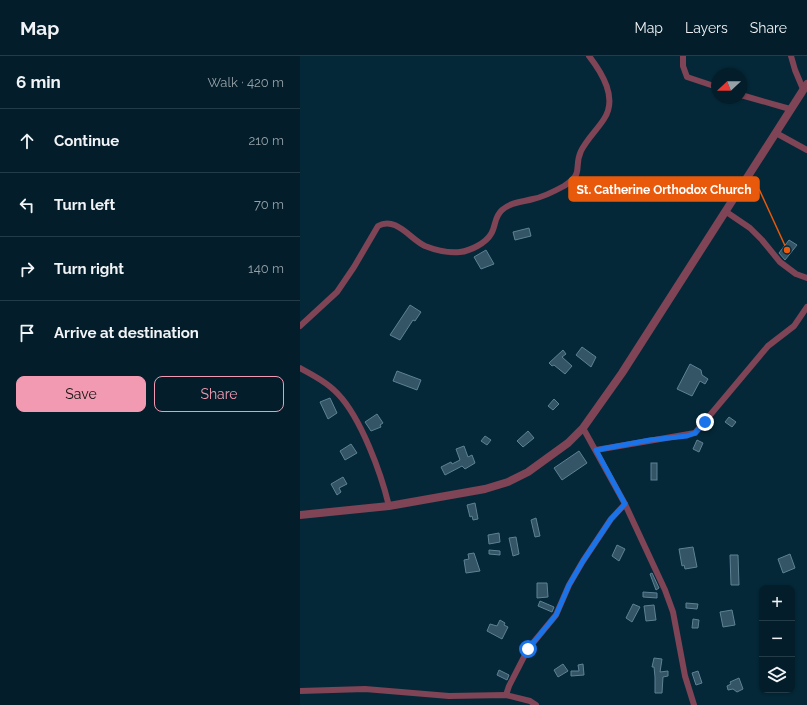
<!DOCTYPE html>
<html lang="en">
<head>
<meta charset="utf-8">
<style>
	:root { --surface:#031e2a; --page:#112b36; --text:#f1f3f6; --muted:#97a2a8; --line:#243c47; --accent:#f19ab2 }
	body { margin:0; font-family:Raleway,sans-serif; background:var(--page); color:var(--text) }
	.controls { position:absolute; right:12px; bottom:12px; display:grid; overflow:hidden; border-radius:8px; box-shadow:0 1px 3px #0004 }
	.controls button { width:36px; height:36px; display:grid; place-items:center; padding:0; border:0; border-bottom:1px solid var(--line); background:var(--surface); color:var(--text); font:20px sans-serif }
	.compass { position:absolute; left:411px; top:12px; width:36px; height:36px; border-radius:50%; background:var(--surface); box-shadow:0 1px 3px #0004; rotate:248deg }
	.stop { position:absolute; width:12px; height:12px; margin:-9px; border:3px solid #1a73e8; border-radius:50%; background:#fff }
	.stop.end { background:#1a73e8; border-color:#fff; box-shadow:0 1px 4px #0008 }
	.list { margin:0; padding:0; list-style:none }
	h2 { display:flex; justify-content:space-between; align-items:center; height:52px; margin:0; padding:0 16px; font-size:17px }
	h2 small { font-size:13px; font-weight:400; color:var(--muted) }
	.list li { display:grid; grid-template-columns:26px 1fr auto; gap:12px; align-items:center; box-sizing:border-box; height:64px; padding:0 16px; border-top:1px solid var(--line) }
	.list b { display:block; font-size:15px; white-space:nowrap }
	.list em { font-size:13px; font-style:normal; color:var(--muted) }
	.actions { display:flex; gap:8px; padding:12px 16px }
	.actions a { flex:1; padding:9px 0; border:1px solid var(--accent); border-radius:8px; text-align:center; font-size:14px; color:var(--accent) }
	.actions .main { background:var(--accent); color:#111 }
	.icon { flex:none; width:22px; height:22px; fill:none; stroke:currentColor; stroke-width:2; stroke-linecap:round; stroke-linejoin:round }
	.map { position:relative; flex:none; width:507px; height:649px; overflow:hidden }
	header { display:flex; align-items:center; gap:24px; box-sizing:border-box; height:56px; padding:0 20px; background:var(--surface); border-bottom:1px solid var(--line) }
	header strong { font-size:19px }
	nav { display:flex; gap:22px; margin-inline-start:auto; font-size:14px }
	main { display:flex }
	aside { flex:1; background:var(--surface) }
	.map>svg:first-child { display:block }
	.building { fill:#356; stroke:#5e8194 }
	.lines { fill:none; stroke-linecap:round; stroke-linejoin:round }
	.minor { stroke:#7f4455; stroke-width:6 }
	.tertiary { stroke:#7f4455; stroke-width:8 }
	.route { stroke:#1a73e8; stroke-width:5 }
	.leader { fill:none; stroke:#e8590c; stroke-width:1.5 }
	.callout-dot { fill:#e8590c; stroke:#042838; stroke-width:1.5 }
	.callout { fill:#e8590c; stroke:#e8590c; stroke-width:1.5 }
	.callout-label { font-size:12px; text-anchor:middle; font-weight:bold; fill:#fff }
</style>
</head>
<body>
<header>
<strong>Map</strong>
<nav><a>Map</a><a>Layers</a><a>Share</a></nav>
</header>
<main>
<aside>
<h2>6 min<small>Walk · 420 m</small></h2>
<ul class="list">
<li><svg class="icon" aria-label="ahead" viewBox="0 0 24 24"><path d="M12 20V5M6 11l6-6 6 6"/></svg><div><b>Continue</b></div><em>210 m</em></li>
<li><svg class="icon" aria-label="left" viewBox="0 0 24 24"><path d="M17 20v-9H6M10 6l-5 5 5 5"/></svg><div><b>Turn left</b></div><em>70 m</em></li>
<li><svg class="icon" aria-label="right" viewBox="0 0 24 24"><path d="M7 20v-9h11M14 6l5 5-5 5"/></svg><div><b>Turn right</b></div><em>140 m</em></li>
<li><svg class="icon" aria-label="arrive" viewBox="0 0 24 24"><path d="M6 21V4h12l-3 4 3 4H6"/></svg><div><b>Arrive at destination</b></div></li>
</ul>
<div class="actions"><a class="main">Save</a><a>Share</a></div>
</aside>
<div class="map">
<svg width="507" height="649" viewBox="0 0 507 649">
	<rect width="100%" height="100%" fill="#042838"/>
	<!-- building -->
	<g class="building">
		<path d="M229,172L231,180L215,184L213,176Z"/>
		<path d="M489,184L497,189L485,204L479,197Z"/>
		<path d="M186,194L194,208L181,213L174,201Z"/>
		<path d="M110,249L121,256L115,265L113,264L100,284L90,279Z"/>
		<path d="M282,291L296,301L291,311L276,299Z"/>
		<path d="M263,294L266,298L262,301L272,310L265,318L254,309L252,310L249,307Z"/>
		<path d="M390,308L401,314L402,319L408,323L405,328L400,325L392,340L377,333Z"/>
		<path d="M97,315L121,324L117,334L93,325Z"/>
		<path d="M30,342L37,357L28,363L20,346Z"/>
		<path d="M254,343L259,348L253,354L248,350Z"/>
		<path d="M77,358L83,367L80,369L81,371L71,375L65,366Z"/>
		<path d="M429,361L436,366L432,371L425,366Z"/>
		<path d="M228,375L234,382L223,391L217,385Z"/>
		<path d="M185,380L191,384L187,389L181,385Z"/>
		<path d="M397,384L403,387L399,396L393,393Z"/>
		<path d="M51,388L57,397L45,404L40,395Z"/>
		<path d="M164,390L168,401L172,399L175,407L165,413L162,410L145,419L141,411L151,406L152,408L160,404L156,393Z"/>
		<path d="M279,395L287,407L262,424L254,412Z"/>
		<rect x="351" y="407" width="6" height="17"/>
		<path d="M43,421L47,428L39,432L41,436L37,439L31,428Z"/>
		<path d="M175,447L178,463L173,464L172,460L170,461L167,449Z"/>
		<path d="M236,462L240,480L235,481L231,464Z"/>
		<path d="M199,477L200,486L189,488L188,479Z"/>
		<path d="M216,481L219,498L213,500L209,482Z"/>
		<path d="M317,489L325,493L319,505L312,500Z"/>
		<path d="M393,491L397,511L385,513L384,509L382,510L379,493Z"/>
		<path d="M189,494L200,495V499L189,498Z"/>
		<path d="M174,497L180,515L166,517L164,504L169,503L168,498Z"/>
		<path d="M490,498L495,512L483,517L478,503Z"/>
		<path d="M430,499H438L439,529H431Z"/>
		<path d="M352,517L359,532L356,534L350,518Z"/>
		<path d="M237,527H247L248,541L237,542Z"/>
		<path d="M343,536L357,537V542L343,541Z"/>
		<path d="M240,545L254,551L252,556L238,550Z"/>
		<path d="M386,547L398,548L397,553L386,552Z"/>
		<path d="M333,548L340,551L332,566L326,562Z"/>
		<path d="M354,549L356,564L346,565L344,550Z"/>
		<path d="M432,554L435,569L423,571L420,556Z"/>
		<path d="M393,563L399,564L398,572H392Z"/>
		<path d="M200,564L205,567L204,569L208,571L202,583L187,575L190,568L197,570Z"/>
		<path d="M354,602L362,603L360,616L368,615V620L363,621L362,637H355V621L354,611H352Z"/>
		<path d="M263,608L268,615L258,621L254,614Z"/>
		<path d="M283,608L284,619L271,620V615H279L278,609Z"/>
		<path d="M199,614L209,619L207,624L197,619Z"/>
		<path d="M398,615L402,627L396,629L392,617Z"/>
		<path d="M439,622L443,633L437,636L433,633L428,634L427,630L431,628L430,626Z"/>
	</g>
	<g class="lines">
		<!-- minor -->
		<g class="minor">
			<path d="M383,0V10L387,21L417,31"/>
			<path d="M491,0L495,14L503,33"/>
			<path d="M441,39L490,53"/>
			<path d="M476,77L507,94"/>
			<path d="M425,155L450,172L462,184L480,206L496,218L507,222"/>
			<path d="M0,270L37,236L54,211L78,170C96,160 110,183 125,190C135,194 149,197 160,196C170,195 186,187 191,178C196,170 194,161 202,154C211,146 222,146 233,143C243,141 255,135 264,130C285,117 273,112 281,95C287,83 297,74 304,63C318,42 302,17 289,0"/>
			<path d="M0,312C13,319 28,327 38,338C61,362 81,417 89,450"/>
			<path d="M283,372L325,448L365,534L373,556L385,620L394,649"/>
			<path d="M296,394L395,377L468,290L494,270L507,251"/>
			<path d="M0,635L65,633L149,640L206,639L230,645L236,649"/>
			<path d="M206,639L209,630L228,593L256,559L269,529L283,505L311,463L325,448"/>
		</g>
		<!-- tertiary -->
		<path class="tertiary" d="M0,459L89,450L185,433L208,426L228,416L268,387L283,372L322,317L507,28"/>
	</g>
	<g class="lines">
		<!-- route -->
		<path class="route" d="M228,593L256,559L269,529L283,505L311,463L325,448L296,394L350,384L387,380L395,377L405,366"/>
	</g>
	<!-- callouts -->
	<path class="leader" d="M487 194L459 133"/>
	<circle class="callout-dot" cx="487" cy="194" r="4"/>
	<rect class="callout" x="269" y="121" width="190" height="24" rx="4"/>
	<g class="callout-label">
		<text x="364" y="138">St. Catherine Orthodox Church</text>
	</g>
</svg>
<div class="controls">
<button>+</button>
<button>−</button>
<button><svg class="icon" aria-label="layers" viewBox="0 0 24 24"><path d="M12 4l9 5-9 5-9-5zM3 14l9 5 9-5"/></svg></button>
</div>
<svg class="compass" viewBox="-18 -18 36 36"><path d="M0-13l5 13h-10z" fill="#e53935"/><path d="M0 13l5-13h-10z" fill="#97a2a8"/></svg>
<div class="stop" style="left:228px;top:593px"></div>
<div class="stop end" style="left:405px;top:366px"></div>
</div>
</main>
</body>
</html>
